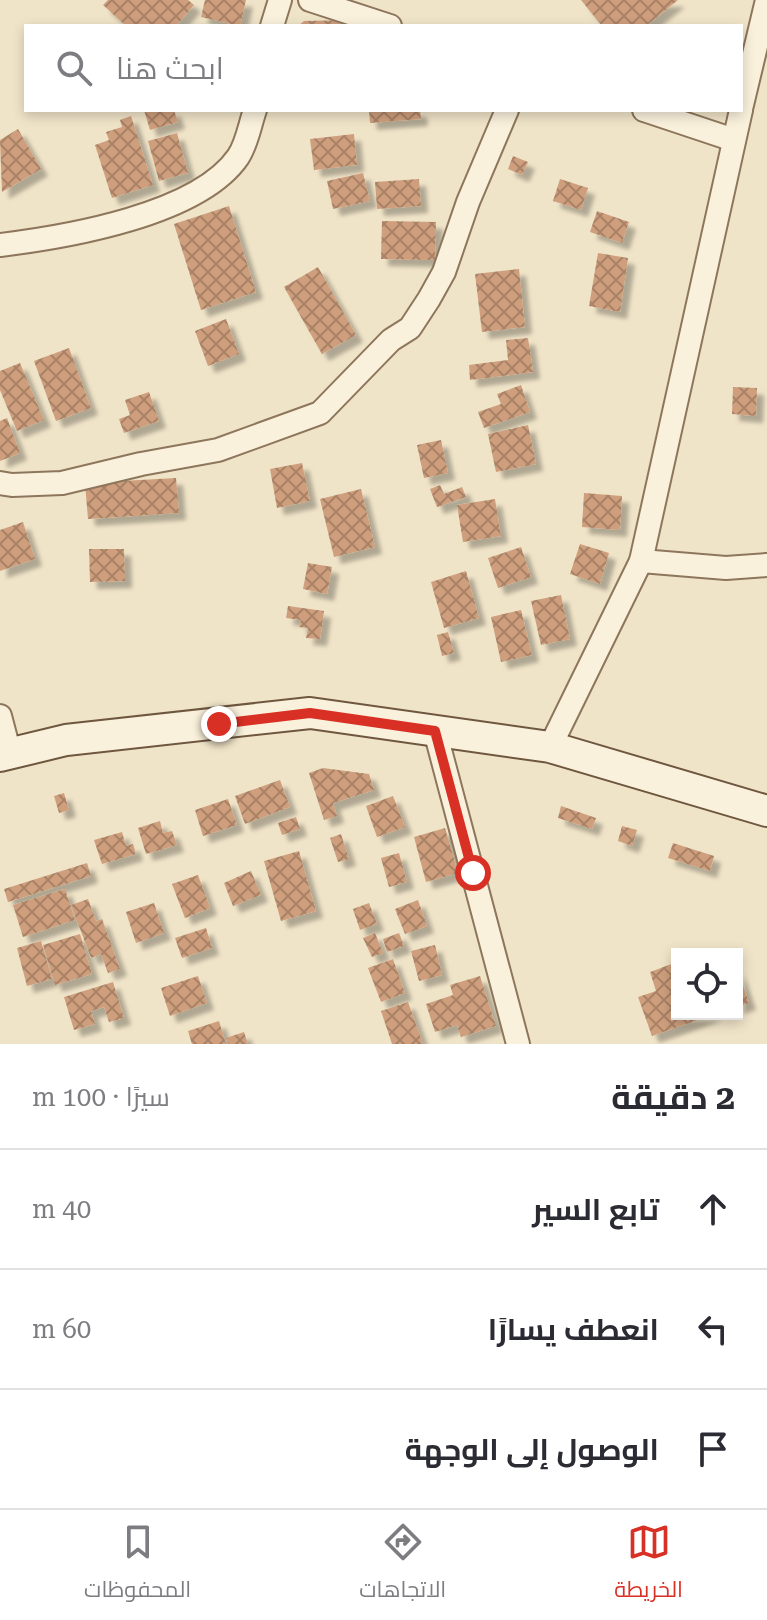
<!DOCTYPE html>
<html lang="ar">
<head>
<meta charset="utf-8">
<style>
	:root { --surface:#fff; --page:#f2f2f3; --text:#2b2b33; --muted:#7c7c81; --line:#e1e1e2; --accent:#d93025 }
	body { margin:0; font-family:"Roboto Serif",Cairo,serif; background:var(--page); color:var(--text); direction:rtl }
	.controls { position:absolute; right:24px; bottom:24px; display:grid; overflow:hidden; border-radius:0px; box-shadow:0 4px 12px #0003 }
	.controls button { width:72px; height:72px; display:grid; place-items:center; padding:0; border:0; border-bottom:2px solid var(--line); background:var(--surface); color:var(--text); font:40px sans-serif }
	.stop { position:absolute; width:24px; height:24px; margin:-18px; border:6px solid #d93025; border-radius:50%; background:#fff }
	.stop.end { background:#d93025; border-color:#fff; box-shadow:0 2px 8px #0008 }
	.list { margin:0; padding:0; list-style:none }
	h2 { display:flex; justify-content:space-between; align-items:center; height:104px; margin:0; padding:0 32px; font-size:34px }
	h2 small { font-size:26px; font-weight:400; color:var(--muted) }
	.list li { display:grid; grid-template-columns:52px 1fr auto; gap:24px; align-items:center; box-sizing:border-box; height:120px; padding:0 32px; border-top:2px solid var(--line) }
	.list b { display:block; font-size:30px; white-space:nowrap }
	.list em { font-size:26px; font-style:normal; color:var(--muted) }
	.icon { flex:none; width:44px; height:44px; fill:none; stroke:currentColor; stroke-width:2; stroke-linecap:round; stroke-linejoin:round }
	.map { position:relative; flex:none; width:767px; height:1044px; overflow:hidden; direction:ltr }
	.search { position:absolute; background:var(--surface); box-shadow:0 4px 12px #0003; left:24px; right:24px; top:24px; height:88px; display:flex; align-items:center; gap:20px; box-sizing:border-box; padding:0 28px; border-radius:0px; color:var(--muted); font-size:30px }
	.sheet { height:464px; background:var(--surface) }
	nav { display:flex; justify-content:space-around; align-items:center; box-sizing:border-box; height:112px; border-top:2px solid var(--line); background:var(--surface); font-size:22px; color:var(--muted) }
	nav a { display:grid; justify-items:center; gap:4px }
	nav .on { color:var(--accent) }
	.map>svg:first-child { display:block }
	.building { fill:url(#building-cross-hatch); filter:url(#shadow) }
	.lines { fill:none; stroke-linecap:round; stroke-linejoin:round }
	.street-casing { stroke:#8d765c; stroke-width:26 }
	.secondary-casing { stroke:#6f573f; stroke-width:34 }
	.street { stroke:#faf1dc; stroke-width:22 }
	.secondary { stroke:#faf1dc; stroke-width:30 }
	.route { stroke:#d93025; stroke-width:10 }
</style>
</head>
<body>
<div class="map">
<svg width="767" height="1044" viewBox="0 0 767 1044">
	<defs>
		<pattern id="building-cross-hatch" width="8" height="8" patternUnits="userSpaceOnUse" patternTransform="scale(2)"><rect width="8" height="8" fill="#cf9f7d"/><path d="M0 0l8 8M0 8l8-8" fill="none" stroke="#a98266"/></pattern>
		<filter id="shadow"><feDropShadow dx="7" dy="7" stdDeviation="2" flood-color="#0004"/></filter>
	</defs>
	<rect width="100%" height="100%" fill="#f0e4c8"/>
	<!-- building -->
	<g class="building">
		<path d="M108,0H188L194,5L176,26H126L103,5Z"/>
		<path d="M205,0H246L240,26L201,17Z"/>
		<path d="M581,0H678L646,26H602Z"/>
		<path d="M351,20V26H298L304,21Z"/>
		<path d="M144,110H174L178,122L150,130Z"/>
		<path d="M369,110H420L421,119L370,123Z"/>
		<path d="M131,116L153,185L112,198L95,145L109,140L106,132L122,127L120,120Z"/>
		<path d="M18,129L41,169L2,192L0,140Z"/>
		<path d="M177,133L188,173L159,181L148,141Z"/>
		<path d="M354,134L357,165L314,170L310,139Z"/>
		<path d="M513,156L528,162L522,175L508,169Z"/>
		<path d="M363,173L370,201L333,209L327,181Z"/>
		<path d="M419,179L421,206L377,209L375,182Z"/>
		<path d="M560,179L588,188L581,210L553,201Z"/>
		<path d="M229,206L256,292L201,310L174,224Z"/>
		<path d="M597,211L629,222L622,243L590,232Z"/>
		<path d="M382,221L436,222L435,260L381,259Z"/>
		<path d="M598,253L628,258L620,312L589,306Z"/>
		<path d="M318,267L356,335L322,354L284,287Z"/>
		<path d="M519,269L525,327L482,332L475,274Z"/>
		<path d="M226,319L239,354L208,366L195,331Z"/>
		<path d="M528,338L533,372L470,380L469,365L508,360L506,340Z"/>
		<path d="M69,348L91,408L56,421L34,361Z"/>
		<path d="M20,363L44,420L17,431L0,390V371Z"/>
		<path d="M521,385L530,412L484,428L478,412L501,404L497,394Z"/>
		<path d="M733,387L757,388L756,416L732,414Z"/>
		<path d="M149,392L159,421L124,433L119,419L130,415L125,400Z"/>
		<path d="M7,418L20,453L0,461V421Z"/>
		<path d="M528,425L536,464L496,472L488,434Z"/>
		<path d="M441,440L448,473L424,478L417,445Z"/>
		<path d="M302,463L310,501L277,508L270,469Z"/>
		<path d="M176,478L179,513L88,519L85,483Z"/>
		<path d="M440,485L444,494L462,487L466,497L437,507L430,489Z"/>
		<path d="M361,489L375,547L334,557L320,499Z"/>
		<path d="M584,493L622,496L620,530L582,527Z"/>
		<path d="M495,499L501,536L463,542L457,505Z"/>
		<path d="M23,522L35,559L0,571V530Z"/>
		<path d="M580,544L609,553L600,584L570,574Z"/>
		<path d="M521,547L531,577L498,588L488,558Z"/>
		<path d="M89,549H124L125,581L90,582Z"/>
		<path d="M308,563L332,567L327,594L303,589Z"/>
		<path d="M466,571L479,618L444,628L431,582Z"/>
		<path d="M561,595L570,639L541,645L531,601Z"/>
		<path d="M288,606L324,611L320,639L306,638L308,628L299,627L301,620L286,618Z"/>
		<path d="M521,610L532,655L501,662L491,617Z"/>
		<path d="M448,632L454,653L442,656L437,635Z"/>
		<path d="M323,768L369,774L374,790L333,803L337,816L324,820L309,773Z"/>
		<path d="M280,780L290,807L245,824L235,796Z"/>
		<path d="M64,793L69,810L59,813L54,796Z"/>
		<path d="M393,796L405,827L377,837L366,806Z"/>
		<path d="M228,799L237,825L203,836L195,810Z"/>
		<path d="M561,806L596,818L592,829L558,818Z"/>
		<path d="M296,817L300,829L282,835L278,823Z"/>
		<path d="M160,821L163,833L172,831L177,845L146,854L138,828Z"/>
		<path d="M622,826L637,830L632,846L618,841Z"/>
		<path d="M445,828L458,873L426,882L414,837Z"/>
		<path d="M122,832L126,846L133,844L136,854L102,864L94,840Z"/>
		<path d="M341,834L349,859L338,862L330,838Z"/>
		<path d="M673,843L714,856L710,871L668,858Z"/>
		<path d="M299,851L316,911L281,921L264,861Z"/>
		<path d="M399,853L407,882L389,887L381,858Z"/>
		<path d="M87,863L91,876L8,902L4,889Z"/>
		<path d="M251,871L261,895L233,906L224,883Z"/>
		<path d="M198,875L210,908L185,918L172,884Z"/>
		<path d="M65,889L75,920L23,937L13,905Z"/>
		<path d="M88,899L96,921L102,919L120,969L108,973L101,954L91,958L71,905Z"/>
		<path d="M418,900L427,926L405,934L395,909Z"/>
		<path d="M154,903L164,933L136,943L126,912Z"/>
		<path d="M369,903L377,924L360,930L353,909Z"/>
		<path d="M206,928L212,948L182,958L175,938Z"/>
		<path d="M375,933L383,953L372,957L363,938Z"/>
		<path d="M399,933L404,946L387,952L383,939Z"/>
		<path d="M80,934L92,974L55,985L43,945Z"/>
		<path d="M41,941L52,979L27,986L17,948Z"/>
		<path d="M435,945L442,975L419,981L411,951Z"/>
		<path d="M393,959L405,993L381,1002L368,968Z"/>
		<path d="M677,962V1014H715L652,1036L638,997L656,991L650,972Z"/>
		<path d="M737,968L749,1003L737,1007Z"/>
		<path d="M198,976L207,1003L170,1016L161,988Z"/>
		<path d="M480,976L496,1026L461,1037L457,1025L435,1032L426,1004L453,995L450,985Z"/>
		<path d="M113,982L124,1018L109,1022L104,1007L91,1011L95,1024L74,1030L64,997Z"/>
		<path d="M408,1002L423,1044H392L381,1011Z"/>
		<path d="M219,1021L226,1044H192L188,1031Z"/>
		<path d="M244,1032L248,1044H228L226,1038Z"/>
	</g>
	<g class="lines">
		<defs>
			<g id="street">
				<path d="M310,0L390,26"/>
				<path d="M272,26L280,0"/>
				<path d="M741,109L767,0"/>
				<path d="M644,110L734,140"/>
				<path d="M0,245C66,237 198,215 238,157C247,144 250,124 255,110"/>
				<path d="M0,483L12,485L62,483L141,464L218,450L320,413L391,340L410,328L429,299L444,272L468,202L507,110"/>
				<path d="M641,561L726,568L767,565"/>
				<path d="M0,716L10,754"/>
				<path d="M435,731L518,1044"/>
				<path d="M550,747L641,561L741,110"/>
			</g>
			<path id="secondary" d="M0,756L66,740L310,713L550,747L767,811"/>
		</defs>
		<!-- street casing -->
		<use href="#street" class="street-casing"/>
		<!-- secondary casing -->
		<use href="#secondary" class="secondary-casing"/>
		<!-- street -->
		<use href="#street" class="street"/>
		<!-- secondary -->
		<use href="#secondary" class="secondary"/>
	</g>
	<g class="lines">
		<!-- route -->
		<path class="route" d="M219,724L310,713L435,731L473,873"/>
	</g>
</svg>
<div class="controls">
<button><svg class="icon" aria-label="locate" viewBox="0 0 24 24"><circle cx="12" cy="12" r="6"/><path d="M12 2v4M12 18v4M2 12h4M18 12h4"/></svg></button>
</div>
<div class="stop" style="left:473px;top:873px"></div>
<div class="stop end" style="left:219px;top:724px"></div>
<div class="search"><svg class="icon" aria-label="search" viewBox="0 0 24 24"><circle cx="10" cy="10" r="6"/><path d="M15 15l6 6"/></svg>ابحث هنا</div>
</div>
<section class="sheet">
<h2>2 دقيقة<small>سيرًا · 100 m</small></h2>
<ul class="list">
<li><svg class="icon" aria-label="ahead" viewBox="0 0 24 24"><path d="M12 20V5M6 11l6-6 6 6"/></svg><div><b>تابع السير</b></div><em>40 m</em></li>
<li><svg class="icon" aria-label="left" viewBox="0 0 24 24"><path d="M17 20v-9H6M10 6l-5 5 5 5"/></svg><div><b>انعطف يسارًا</b></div><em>60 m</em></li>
<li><svg class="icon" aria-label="arrive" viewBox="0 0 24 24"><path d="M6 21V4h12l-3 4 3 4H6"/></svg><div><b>الوصول إلى الوجهة</b></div></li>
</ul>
</section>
<nav>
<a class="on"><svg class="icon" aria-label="map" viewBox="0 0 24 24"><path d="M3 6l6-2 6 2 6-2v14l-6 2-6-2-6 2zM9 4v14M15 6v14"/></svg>الخريطة</a>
<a><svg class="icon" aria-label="directions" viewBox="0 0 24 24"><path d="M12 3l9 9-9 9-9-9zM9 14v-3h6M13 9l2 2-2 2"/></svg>الاتجاهات</a>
<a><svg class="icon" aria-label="saved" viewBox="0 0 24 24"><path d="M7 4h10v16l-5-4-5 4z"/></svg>المحفوظات</a>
</nav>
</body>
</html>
